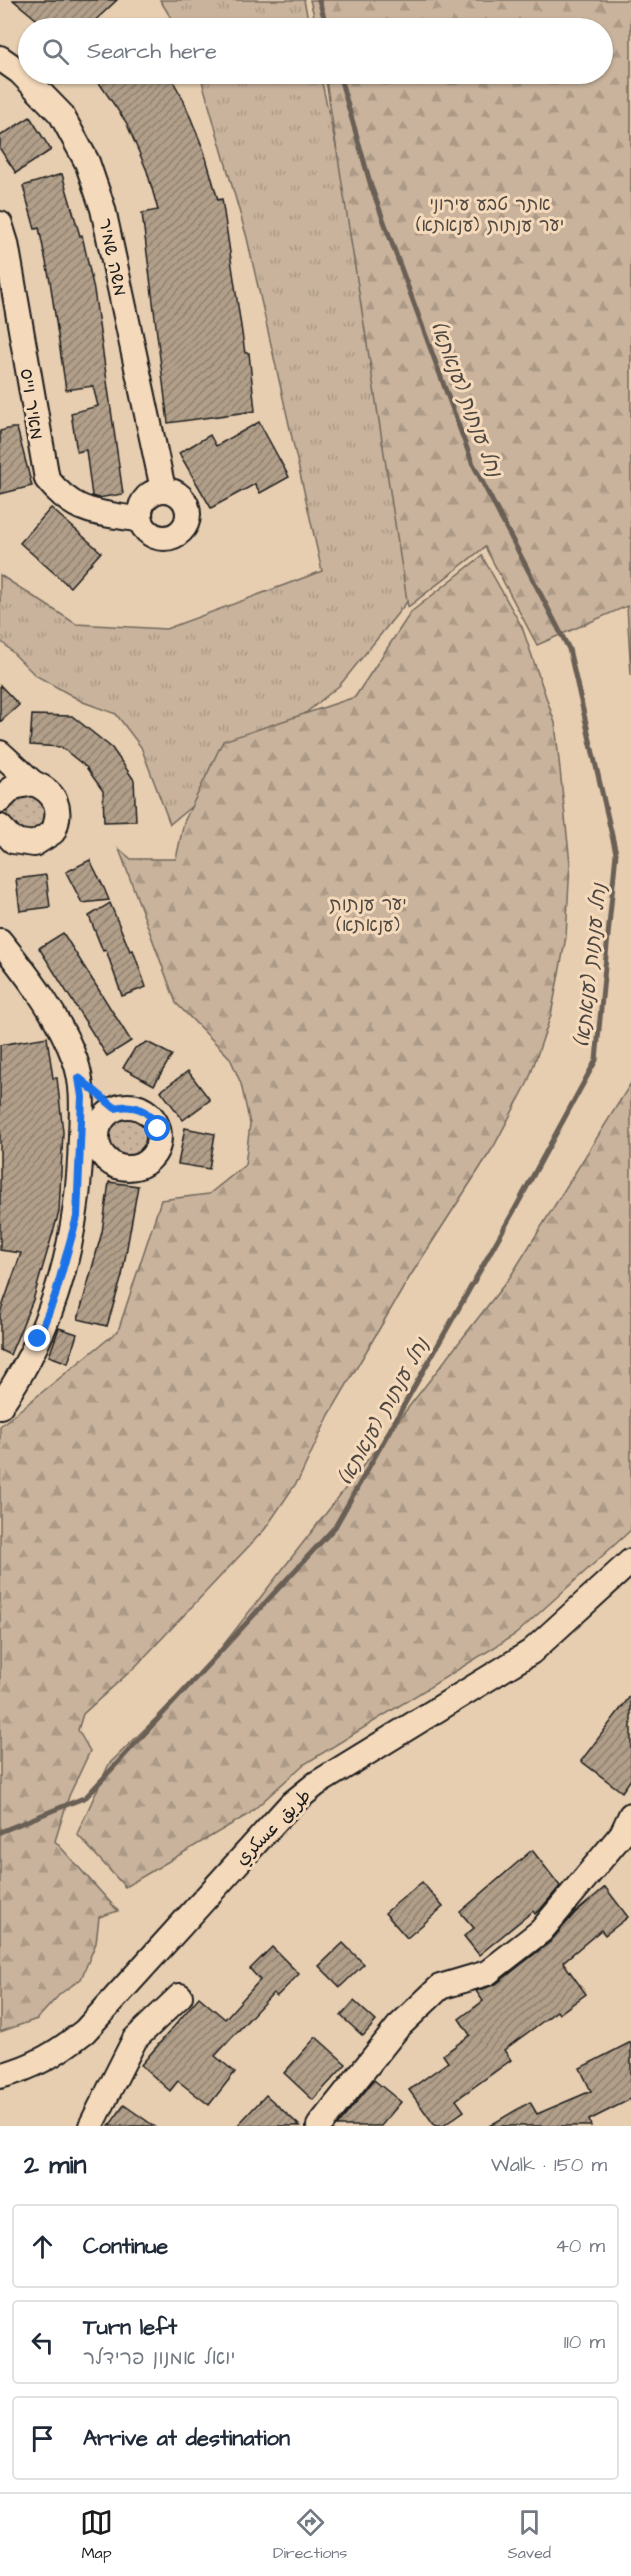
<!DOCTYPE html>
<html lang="en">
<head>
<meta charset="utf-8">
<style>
	:root { --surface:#fff; --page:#f2f2f3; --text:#1f2937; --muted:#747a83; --line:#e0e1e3; --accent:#1c1c1c }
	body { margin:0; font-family:"Architects Daughter","Playpen Sans Arabic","Playpen Sans Hebrew",sans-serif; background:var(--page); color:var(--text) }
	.stop { position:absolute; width:18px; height:18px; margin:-14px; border:4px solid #1a73e8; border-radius:50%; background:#fff }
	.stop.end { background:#1a73e8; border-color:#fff; box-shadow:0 2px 6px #0008 }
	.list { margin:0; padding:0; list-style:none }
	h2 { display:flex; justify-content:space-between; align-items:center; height:78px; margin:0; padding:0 24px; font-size:26px }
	h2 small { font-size:20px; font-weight:400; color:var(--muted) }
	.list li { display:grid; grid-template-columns:39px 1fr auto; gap:18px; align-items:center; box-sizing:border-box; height:84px; margin:0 12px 12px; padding:0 12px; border:2px solid var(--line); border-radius:6px }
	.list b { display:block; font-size:22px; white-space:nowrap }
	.list p { margin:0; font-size:20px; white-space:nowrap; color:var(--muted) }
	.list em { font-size:20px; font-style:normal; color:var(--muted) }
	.icon { flex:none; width:33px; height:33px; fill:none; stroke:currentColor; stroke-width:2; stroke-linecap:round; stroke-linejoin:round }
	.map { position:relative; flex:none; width:631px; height:2126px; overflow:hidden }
	.search { position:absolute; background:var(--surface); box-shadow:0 2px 4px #0004; left:18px; right:18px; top:18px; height:66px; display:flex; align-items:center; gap:15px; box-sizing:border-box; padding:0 21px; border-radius:33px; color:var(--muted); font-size:22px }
	.sheet { height:366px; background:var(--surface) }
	nav { display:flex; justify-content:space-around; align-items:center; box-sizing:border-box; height:84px; border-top:2px solid var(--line); background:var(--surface); font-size:16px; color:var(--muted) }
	nav a { display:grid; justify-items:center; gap:3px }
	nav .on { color:var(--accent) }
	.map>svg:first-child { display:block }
	.grass { fill:url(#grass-tufts); stroke:#72685c; stroke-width:1.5 }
	.forest { fill:url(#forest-firs); stroke:#72685c; stroke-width:1.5 }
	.park { fill:url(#park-dots); stroke:#72685c; stroke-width:1.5 }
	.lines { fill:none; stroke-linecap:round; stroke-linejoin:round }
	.stream { stroke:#695f54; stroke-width:5 }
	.building { fill:url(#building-hatch); stroke:#1c1c1c; stroke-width:1.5 }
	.minor-casing { stroke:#1c1c1c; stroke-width:28 }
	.minor { stroke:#f4d9bb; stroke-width:24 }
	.route { stroke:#1a73e8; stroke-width:8 }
	.labels { text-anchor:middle; stroke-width:6; stroke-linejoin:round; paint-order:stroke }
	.park-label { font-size:18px; fill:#504942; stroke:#f4d9bb }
	.street-label { font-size:18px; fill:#1c1c1c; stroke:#f4d9bb }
	.water-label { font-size:20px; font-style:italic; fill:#4f4842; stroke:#f4d9bb }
</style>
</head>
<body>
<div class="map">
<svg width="631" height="2126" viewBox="0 0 631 2126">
	<defs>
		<pattern id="grass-tufts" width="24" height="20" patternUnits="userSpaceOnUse" patternTransform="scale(1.5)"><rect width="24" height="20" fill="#c9b39c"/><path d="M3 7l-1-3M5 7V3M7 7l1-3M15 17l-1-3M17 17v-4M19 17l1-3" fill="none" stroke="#ac9986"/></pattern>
		<pattern id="forest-firs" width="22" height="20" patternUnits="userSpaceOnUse" patternTransform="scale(1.5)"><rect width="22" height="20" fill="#c9b39c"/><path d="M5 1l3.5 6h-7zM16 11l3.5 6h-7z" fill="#ac9986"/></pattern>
		<pattern id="park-dots" width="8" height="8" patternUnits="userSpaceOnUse" patternTransform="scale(1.5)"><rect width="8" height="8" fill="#c9b39c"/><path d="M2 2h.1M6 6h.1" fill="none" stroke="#ac9986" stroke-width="1.8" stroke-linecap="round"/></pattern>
		<pattern id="building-hatch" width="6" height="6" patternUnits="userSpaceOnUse" patternTransform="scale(1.5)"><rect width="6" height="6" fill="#b19f8a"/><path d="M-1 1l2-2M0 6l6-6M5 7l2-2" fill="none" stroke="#8f8170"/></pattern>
	</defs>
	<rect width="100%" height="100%" fill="#e7ceb1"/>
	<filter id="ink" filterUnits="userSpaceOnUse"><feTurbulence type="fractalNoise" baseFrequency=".0167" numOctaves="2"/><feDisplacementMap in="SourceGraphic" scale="12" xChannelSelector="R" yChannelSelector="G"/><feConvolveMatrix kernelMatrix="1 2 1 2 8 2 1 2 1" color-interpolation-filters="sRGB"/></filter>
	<g filter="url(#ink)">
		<!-- grass -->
		<g class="grass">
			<path d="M160,0H304L310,28H177Z"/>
			<path d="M200,74H320L431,572L340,685L170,824L141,747L116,714L83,702L35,675L0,640V575L76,624L166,629L322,571L247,238Z"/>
		</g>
		<!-- forest -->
		<g class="forest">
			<path d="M310,0H631V675L627,606L537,645L485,547L408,607L325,74H602V28H317Z"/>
			<path d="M482,556L522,627L555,723L570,863L566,937L551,1015L542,1041L528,1082L494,1146L409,1278L329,1415L299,1479L265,1529L135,1667L83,1714L78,1730L90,1751L69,1796L55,1841L118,1911L99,1917L96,1943L81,1979L60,1994L37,2019L0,2032V1426L118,1331L161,1200L209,1194L245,1165L250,1124L241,1084L230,1058L176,1003L119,849L131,859H176L184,822L223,741L355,697L411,612Z"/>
			<path d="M631,1083V1530L516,1634L303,1765L249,1814L125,1887L77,1834L109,1764L200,1675L510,1277Z"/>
		</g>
		<!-- park -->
		<g class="park">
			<circle cx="27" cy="814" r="20"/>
			<circle cx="128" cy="1137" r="24"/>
		</g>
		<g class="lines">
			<!-- stream -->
			<g class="stream">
				<path d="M319,0L327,28"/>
				<path d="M0,1832L86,1797L335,1527L516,1207L596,1060L616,853L569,649L472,462L371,186L339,74"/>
			</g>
		</g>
		<!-- building -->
		<g class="building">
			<path d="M13,0H117L87,28H47Z"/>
			<path d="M93,74H169L183,99L204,151L218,200L222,199L245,353H249L255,411L168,423L142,213L158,210L147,171L126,122Z"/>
			<path d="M30,117L51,150L16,173L0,149V136Z"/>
			<path d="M62,174L80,236L82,235L94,290L123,494L98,498L92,496L86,450L77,452L71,413L98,406L93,386L66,390L50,281L39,228L35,229L23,186Z"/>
			<path d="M259,422L289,477L260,493L255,484L211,508L179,453L210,435L216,446Z"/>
			<path d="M12,428H17L32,486L0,494V431Z"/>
			<path d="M51,508L101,552L70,587L20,543Z"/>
			<path d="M0,685L19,705L0,722Z"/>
			<path d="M32,715L72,716L112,748L134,780L136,821L104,822L103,791L86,767L61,747L30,745Z"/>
			<path d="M90,860L104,888L109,900L82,903L66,872Z"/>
			<path d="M46,875L50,907L20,911L16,879Z"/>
			<path d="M110,903L130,951L133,950L146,987L122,996L106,950L103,951L89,916Z"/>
			<path d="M63,933L131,1041L107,1056L39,948Z"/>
			<path d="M47,1037L53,1078H57L63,1132L59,1212L33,1300L10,1355L0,1350V1313L21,1253L0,1250V1045Z"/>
			<path d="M147,1042L172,1055L154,1085L123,1068L135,1048Z"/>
			<path d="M188,1071L210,1100L183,1120L161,1091Z"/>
			<path d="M185,1128L215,1134L209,1169L178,1164Z"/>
			<path d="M109,1182L138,1186L122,1276L107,1326L78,1319L102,1232Z"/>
			<path d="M59,1328L77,1334L68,1363L49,1356Z"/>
			<path d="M631,1695V1779L622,1792L581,1761Z"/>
			<path d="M532,1850L560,1886L540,1910L535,1914L533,1911L479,1955L464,1936L474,1928L460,1912Z"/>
			<path d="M422,1882L443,1907L407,1938L385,1913Z"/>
			<path d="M605,1887L628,1917L605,1935L601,1930L563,1962L586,1994L559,2014L557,2011L504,2050L511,2060L456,2100L464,2111L443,2126H435L409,2090L448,2062L443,2055L470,2035L459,2019L483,2001L476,1991L496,1984L550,1942L575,1913Z"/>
			<path d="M343,1943L364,1964L340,1987L319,1966Z"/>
			<path d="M272,1947L299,1974L277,1996L273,1993L215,2056L235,2072L209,2105L178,2081L170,2091L141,2065L199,1997L225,2019L260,1980L250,1969Z"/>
			<path d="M354,2001L376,2021L363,2036L341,2016Z"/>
			<path d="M316,2037L346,2064L313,2100L284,2073Z"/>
			<path d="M631,2042V2099L589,2120L591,2126H489L530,2102L537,2114L591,2091L580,2068Z"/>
			<path d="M374,2080L401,2102L381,2126H337Z"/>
			<path d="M266,2095L300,2126H237Z"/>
			<path d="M124,2105L154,2126H109Z"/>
		</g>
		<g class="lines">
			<defs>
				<g id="minor">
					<path d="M0,58L20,72L61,114L87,162L103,209L163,489"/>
					<path d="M0,224L6,243L47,479C76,515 97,512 141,520"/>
					<circle cx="164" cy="514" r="24"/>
					<path d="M0,753L33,783"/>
					<path d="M0,800L13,787L33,783C56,792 63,809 53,832L34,844L13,841L0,827"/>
					<path d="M0,941C29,977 59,1016 75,1060C84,1084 82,1111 81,1136C79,1234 57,1325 0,1406"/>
					<circle cx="128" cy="1137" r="31"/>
					<path d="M0,2076C35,2067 57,2053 85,2031L290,1805L316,1784L531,1652L631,1561"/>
					<path d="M91,2126L135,2039L180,1996"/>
					<path d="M319,2126L398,2027L440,1987L487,1973L541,1931L622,1834L631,1815"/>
				</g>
			</defs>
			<!-- minor casing -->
			<use href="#minor" class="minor-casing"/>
			<!-- minor -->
			<use href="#minor" class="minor"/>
		</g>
	</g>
	<g class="lines" filter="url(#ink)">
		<!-- route -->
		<path class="route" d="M38,1339L55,1296L77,1217L82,1097L79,1078L115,1108C136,1103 149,1110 158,1129"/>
	</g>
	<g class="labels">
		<!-- park labels -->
		<g class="park-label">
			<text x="490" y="210">אתר טבע עירוני<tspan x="490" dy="21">יער ענתות (ענאתא)</tspan></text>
			<text x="368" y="910">יער ענתות<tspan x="368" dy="21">(ענאתא)</tspan></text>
		</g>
		<!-- street labels -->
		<g class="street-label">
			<text transform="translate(113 257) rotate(78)" y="6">משה שמיר</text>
			<text transform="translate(32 404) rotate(81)" y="6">מאיר וייס</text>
			<text transform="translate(273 1827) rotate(-45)" y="6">طريق عسكري</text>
		</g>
		<!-- water labels -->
		<g class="water-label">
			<text transform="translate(467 399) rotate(69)" y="7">נחל ענתות (ענאתא)</text>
			<text transform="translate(590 965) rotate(-84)" y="7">נחל ענתות (ענאתא)</text>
			<text transform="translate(383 1411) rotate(-61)" y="7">נחל ענתות (ענאתא)</text>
		</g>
	</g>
</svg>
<div class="stop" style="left:158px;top:1129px"></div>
<div class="stop end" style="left:38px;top:1339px"></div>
<div class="search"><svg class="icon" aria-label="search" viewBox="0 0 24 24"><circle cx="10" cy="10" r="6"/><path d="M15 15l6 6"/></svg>Search here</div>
</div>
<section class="sheet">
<h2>2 min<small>Walk · 150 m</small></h2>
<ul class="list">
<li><svg class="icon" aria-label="ahead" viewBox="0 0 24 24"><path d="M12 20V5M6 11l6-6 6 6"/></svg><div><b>Continue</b></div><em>40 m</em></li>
<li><svg class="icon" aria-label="left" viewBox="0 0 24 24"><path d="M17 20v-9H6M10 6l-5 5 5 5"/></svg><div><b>Turn left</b><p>יואל אמנון פרידלר</p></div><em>110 m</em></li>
<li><svg class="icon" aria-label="arrive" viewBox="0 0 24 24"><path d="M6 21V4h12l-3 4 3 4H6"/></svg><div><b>Arrive at destination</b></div></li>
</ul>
</section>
<nav>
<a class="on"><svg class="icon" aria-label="map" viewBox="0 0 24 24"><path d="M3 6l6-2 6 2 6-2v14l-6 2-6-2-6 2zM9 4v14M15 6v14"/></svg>Map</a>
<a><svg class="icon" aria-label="directions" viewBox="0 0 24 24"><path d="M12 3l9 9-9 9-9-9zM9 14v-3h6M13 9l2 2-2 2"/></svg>Directions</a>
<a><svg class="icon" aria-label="saved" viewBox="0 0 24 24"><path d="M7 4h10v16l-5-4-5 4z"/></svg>Saved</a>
</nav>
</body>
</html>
